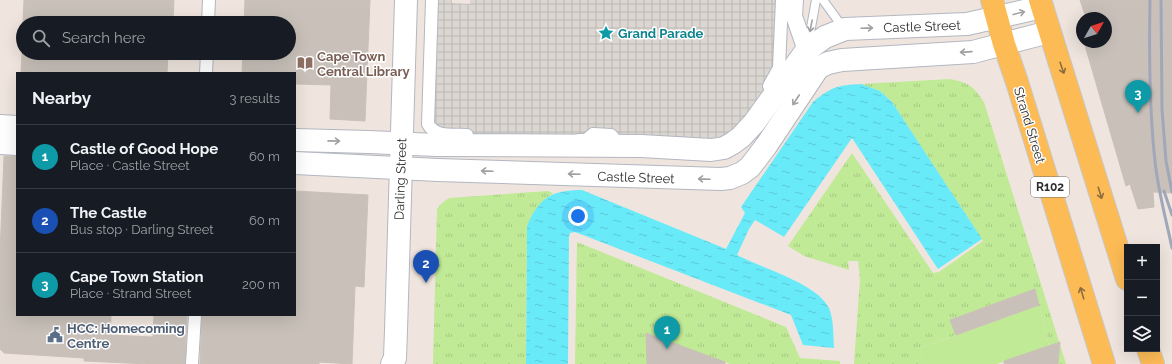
<!DOCTYPE html>
<html lang="en">
<head>
<meta charset="utf-8">
<style>
	:root { --surface:#171b24; --page:#20242c; --text:#f1f3f6; --muted:#9ea1a6; --line:#363941; --accent:#2563eb }
	body { margin:0; font-family:Raleway,sans-serif; background:var(--page); color:var(--text) }
	.controls { position:absolute; right:12px; bottom:12px; display:grid; overflow:hidden; border-radius:0px; box-shadow:0 4px 16px #0002 }
	.controls button { width:36px; height:36px; display:grid; place-items:center; padding:0; border:0; border-bottom:1px solid var(--line); background:var(--surface); color:var(--text); font:20px sans-serif }
	.compass { position:absolute; left:1076px; top:12px; width:36px; height:36px; border-radius:50%; background:var(--surface); box-shadow:0 4px 16px #0002; rotate:51deg }
	.you { position:absolute; left:578px; top:216px; width:14px; height:14px; margin:-10px; border:3px solid #fff; border-radius:50%; background:#1a73e8; box-shadow:0 0 0 6px #1a73e833 }
	.badge { display:grid; place-items:center; width:26px; height:26px; border-radius:50%; background:var(--accent); color:#fff; font-size:13px; font-weight:700 }
	.pin { position:absolute; translate:-50% -33px; filter:drop-shadow(0 1px 2px #0008) }
	.pin::after { content:''; position:absolute; top:21px; width:14px; height:12px; background:inherit; clip-path:polygon(0 0,100% 0,50% 100%) }
	.list { margin:0; padding:0; list-style:none }
	h2 { display:flex; justify-content:space-between; align-items:center; height:52px; margin:0; padding:0 16px; font-size:17px }
	h2 small { font-size:13px; font-weight:400; color:var(--muted) }
	.list li { display:grid; grid-template-columns:26px 1fr auto; gap:12px; align-items:center; box-sizing:border-box; height:64px; padding:0 16px; border-top:1px solid var(--line) }
	.list b { display:block; font-size:15px; white-space:nowrap }
	.list p { margin:0; font-size:13px; white-space:nowrap; color:var(--muted) }
	.list em { font-size:13px; font-style:normal; color:var(--muted) }
	.icon { flex:none; width:22px; height:22px; fill:none; stroke:currentColor; stroke-width:2; stroke-linecap:round; stroke-linejoin:round }
	.map { position:relative; flex:none; width:1172px; height:364px; overflow:hidden }
	.search { position:absolute; background:var(--surface); box-shadow:0 4px 16px #0002; left:16px; top:16px; width:280px; height:44px; display:flex; align-items:center; gap:10px; box-sizing:border-box; padding:0 14px; border-radius:22px; color:var(--muted); font-size:15px }
	.panel { position:absolute; background:var(--surface); box-shadow:0 4px 16px #0002; left:16px; top:72px; width:280px; height:244px; border-radius:0px }
	.map>svg:first-child { display:block }
	.grass { fill:url(#grass-tufts) }
	.garden { fill:#c0ea96 }
	.plaza { fill:url(#plaza-grid) }
	.water { fill:url(#water-ripples) }
	.building { fill:#c8c0b9; stroke:#cbc1b7 }
	.lines { fill:none; stroke-linecap:round; stroke-linejoin:round }
	.service-casing { stroke:#b2b7c1; stroke-width:10 }
	.pedestrian-casing { stroke:#b2b7c1; stroke-width:14 }
	.minor-casing { stroke:#b2b7c1; stroke-width:18 }
	.secondary-casing { stroke:#b2b7c1; stroke-width:24 }
	.primary-casing { stroke:#c8c8c8; stroke-width:24 }
	.service { stroke:#fff; stroke-width:8 }
	.pedestrian { stroke:#fff; stroke-width:12 }
	.minor { stroke:#fff; stroke-width:16 }
	.secondary { stroke:#fff; stroke-width:22 }
	.primary { stroke:#fdbb56; stroke-width:22 }
	.rail { stroke:#a0a7b8; stroke-width:3 }
	.oneway { stroke:#a0a0a0 }
	.oneway2 { stroke:#8b6d3f }
	.labels { text-anchor:middle; stroke-width:3; stroke-linejoin:round; paint-order:stroke }
	.shield { fill:#fff; stroke:#6c6c6c; stroke-width:1 }
	.shield-label { font-size:12px; font-weight:bold; fill:#2d2d2d }
	.street-label { font-size:13px; fill:#2d2d2d; stroke:#fff }
	.culture-label { font-size:13px; font-weight:bold; fill:#0d838f; stroke:#fff; text-anchor:start }
	.education-label { font-size:13px; font-weight:bold; fill:#785e54; stroke:#fff; text-anchor:start }
	.service-label { font-size:13px; font-weight:bold; fill:#4e5e75; stroke:#fff; text-anchor:start }
</style>
</head>
<body>
<div class="map">
<svg width="1172" height="364" viewBox="0 0 1172 364">
	<defs>
		<pattern id="grass-tufts" width="24" height="20" patternUnits="userSpaceOnUse"><rect width="24" height="20" fill="#c0ea96"/><path d="M3 7l-1-3M5 7V3M7 7l1-3M15 17l-1-3M17 17v-4M19 17l1-3" fill="none" stroke="#a5c982"/></pattern>
		<pattern id="plaza-grid" width="8" height="8" patternUnits="userSpaceOnUse"><rect width="8" height="8" fill="#dbd6d1"/><path d="M0 4h8M4 0v8" fill="none" stroke="#bcb8b4"/></pattern>
		<pattern id="water-ripples" width="26" height="14" patternUnits="userSpaceOnUse"><rect width="26" height="14" fill="#69eaf9"/><path d="M2 4q2-2 4 0t4 0M15 11q2-2 4 0t4 0" fill="none" stroke="#5bc9d6"/></pattern>
	</defs>
	<rect width="100%" height="100%" fill="#efe5de"/>
	<!-- grass -->
	<g class="grass">
		<path d="M950,79C970,83 973,86 984,102L1066,364H1058L1060,343L1049,346L1035,289L950,320L956,335L921,348L923,364H854L860,279L858,261H848L849,270L804,256L788,246L852,153L933,273L939,272L983,241L892,102L880,91L861,84Z"/>
		<path d="M548,191L553,193C540,204 534,211 527,226L526,364H433L437,209L442,203L449,198Z"/>
		<path d="M577,242L786,327L800,358L840,361V364H730L646,333L647,364H575Z"/>
	</g>
	<!-- garden -->
	<path class="garden" d="M1039,305L1049,346L997,364H923L921,348Z"/>
	<!-- plaza -->
	<path class="plaza" d="M432,0H452V3L470,4V0H782L775,76L728,142L660,136L653,143L440,134L431,129Z"/>
	<!-- water -->
	<path class="water" d="M861,84L880,91L892,102L982,239L938,269L852,138L784,237L755,220L749,229L737,255C761,268 817,283 829,308C834,320 833,335 834,348L803,345L791,315L575,232L570,233L569,237L568,364H526L527,226C539,198 551,190 582,190L726,249L745,213L741,207L813,102C831,87 838,85 861,84Z"/>
	<!-- building -->
	<g class="building">
		<path d="M24,0H174L173,19H169V23H23Z"/>
		<path d="M245,0H370L365,121L330,119L331,85L295,84V73H242L243,53H289V23H244Z"/>
		<path d="M1080,0H1172V193L1153,192L1154,207L1138,209L1130,184L1126,186L1084,42H1106V18H1086Z"/>
		<path d="M22,53H168L167,73H21Z"/>
		<path d="M4,156H17V315H111L110,335L153,337L154,315H187L185,364H149L84,361V358L4,353L0,349V252Z"/>
		<path d="M295,191L368,195L364,287L355,286L352,364L319,362V364H200L202,315H295Z"/>
		<path d="M1035,289L1039,305L956,335L950,320Z"/>
		<path d="M646,333L725,362V364H647Z"/>
		<path d="M1060,342L1058,364H1004V361Z"/>
	</g>
	<g class="lines">
		<defs>
			<g id="service">
				<path d="M823,0L844,29"/>
				<path d="M808,44L816,0"/>
			</g>
			<g id="pedestrian">
				<path d="M432,0L428,124C435,138 454,134 467,135"/>
				<path d="M208,23L209,0"/>
				<path d="M206,73L207,53"/>
				<path d="M769,86L779,68L782,0"/>
				<path d="M579,140H586L593,134L611,135L617,142H624"/>
				<path d="M192,364L195,315"/>
			</g>
			<path id="minor" d="M795,0L794,16L806,51L811,59"/>
			<g id="secondary">
				<path d="M0,126L17,127"/>
				<path d="M295,140L369,142L436,145L641,146L711,150L724,148L733,143L741,137L754,123L806,51L825,37L845,29L967,24L1042,7"/>
				<path d="M0,143L17,144"/>
				<path d="M295,163L438,170L721,179L730,178L742,173L750,167L766,146L818,68L828,63L842,60L973,52L1049,32"/>
				<path d="M392,364L395,358L396,330L406,0"/>
			</g>
			<g id="primary">
				<path d="M992,0L1004,44L1017,82L1104,364"/>
				<path d="M1040,0L1127,279"/>
				<path d="M1148,349L1153,364"/>
			</g>
		</defs>
		<!-- service casing -->
		<use href="#service" class="service-casing"/>
		<!-- pedestrian casing -->
		<use href="#pedestrian" class="pedestrian-casing"/>
		<!-- minor casing -->
		<use href="#minor" class="minor-casing"/>
		<!-- secondary casing -->
		<use href="#secondary" class="secondary-casing"/>
		<!-- primary casing -->
		<use href="#primary" class="primary-casing"/>
		<!-- service -->
		<use href="#service" class="service"/>
		<!-- pedestrian -->
		<use href="#pedestrian" class="pedestrian"/>
		<!-- minor -->
		<use href="#minor" class="minor"/>
		<!-- secondary -->
		<use href="#secondary" class="secondary"/>
		<!-- primary -->
		<use href="#primary" class="primary"/>
		<!-- rail -->
		<g class="rail">
			<path d="M1150,0C1149,54 1149,108 1155,161C1158,191 1166,219 1172,248"/>
			<path d="M1161,0L1162,109L1166,161L1172,192"/>
			<path d="M1164,191L1172,215"/>
		</g>
	</g>
	<!-- one-way arrows -->
	<defs><path id="oneway-shaft" d="M-6 0H5M1.5-3L5.5 0L1.5 3" fill="none" stroke-width="1.6" stroke-linecap="round" stroke-linejoin="round"/></defs>
	<g class="oneway">
		<use href="#oneway-shaft" transform="translate(1019 13) rotate(-14)"/>
		<use href="#oneway-shaft" transform="translate(811 26) rotate(101)"/>
		<use href="#oneway-shaft" transform="translate(867 28) rotate(-2)"/>
		<use href="#oneway-shaft" transform="translate(966 52) rotate(176)"/>
		<use href="#oneway-shaft" transform="translate(796 100) rotate(123)"/>
		<use href="#oneway-shaft" transform="translate(334 141) rotate(1)"/>
		<use href="#oneway-shaft" transform="translate(487 171) rotate(-178)"/>
		<use href="#oneway-shaft" transform="translate(574 174) rotate(-178)"/>
		<use href="#oneway-shaft" transform="translate(704 179) rotate(-178)"/>
	</g>
	<g class="oneway2">
		<use href="#oneway-shaft" transform="translate(1062 68) rotate(71)"/>
		<use href="#oneway-shaft" transform="translate(1100 193) rotate(73)"/>
		<use href="#oneway-shaft" transform="translate(1082 293) rotate(-107)"/>
	</g>
	<!-- icons -->
	<defs>
		<symbol id="sight-bare" viewBox="-9 -9 18 18"><path d="M0-6L1.8-2.2L6-1.7L2.9 1.2L3.7 5.4L0 3.3L-3.7 5.4L-2.9 1.2L-6-1.7L-1.8-2.2Z" fill="#0f9aa8" stroke="#fff" stroke-width="2.5" paint-order="stroke"/></symbol>
		<symbol id="library-bare" viewBox="-9 -9 18 18"><path d="M-6-4Q-3-5.5-.7-3.5V5Q-3 3-6 4ZM6-4Q3-5.5 .7-3.5V5Q3 3 6 4Z" fill="#8d6e63" stroke="#fff" stroke-width="2.5" paint-order="stroke"/></symbol>
		<symbol id="civic-bare" viewBox="-9 -9 18 18"><path d="M-.6-6.5H3V-4.5H.6V-3L4-1V1h2V6H-6V1h2V-1L-.6-3ZM-1.2 2.5V6h2.4V2.5Z" fill="#5c6f8a" stroke="#fff" stroke-width="2.5" paint-order="stroke"/></symbol>
	</defs>
	<g fill-rule="evenodd">
		<use href="#sight-bare" x="595" y="22" width="22" height="22"/>
		<use href="#library-bare" x="294" y="52" width="22" height="22"/>
		<use href="#civic-bare" x="44" y="324" width="22" height="22"/>
	</g>
	<g class="labels">
		<!-- shield labels -->
		<rect class="shield" x="1031" y="177" width="38" height="20" rx="3"/>
		<g class="shield-label">
			<text x="1050" y="191">R102</text>
		</g>
		<!-- street labels -->
		<g class="street-label">
			<text transform="translate(922 26) rotate(-2)" y="5">Castle Street</text>
			<text transform="translate(1030 125) rotate(73)" y="5">Strand Street</text>
			<text transform="translate(636 177) rotate(2)" y="5">Castle Street</text>
			<text transform="translate(400 179) rotate(-88)" y="5">Darling Street</text>
		</g>
		<!-- culture labels -->
		<g class="culture-label">
			<text x="618" y="38">Grand Parade</text>
		</g>
		<!-- education labels -->
		<g class="education-label">
			<text x="317" y="61">Cape Town<tspan x="317" dy="15">Central Library</tspan></text>
		</g>
		<!-- service labels -->
		<g class="service-label">
			<text x="67" y="333">HCC: Homecoming<tspan x="67" dy="15">Centre</tspan></text>
		</g>
	</g>
</svg>
<div class="controls">
<button>+</button>
<button>−</button>
<button><svg class="icon" aria-label="layers" viewBox="0 0 24 24"><path d="M12 4l9 5-9 5-9-5zM3 14l9 5 9-5"/></svg></button>
</div>
<svg class="compass" viewBox="-18 -18 36 36"><path d="M0-13l5 13h-10z" fill="#e53935"/><path d="M0 13l5-13h-10z" fill="#9ea1a6"/></svg>
<div class="you"></div>
<div class="pin badge" style="left:667px;top:349px;background:#0f9aa8">1</div>
<div class="pin badge" style="left:426px;top:283px;background:#1a4fb4">2</div>
<div class="pin badge" style="left:1138px;top:113px;background:#0f9aa8">3</div>
<div class="search"><svg class="icon" aria-label="search" viewBox="0 0 24 24"><circle cx="10" cy="10" r="6"/><path d="M15 15l6 6"/></svg>Search here</div>
<section class="panel">
<h2>Nearby<small>3 results</small></h2>
<ul class="list">
<li><span class="badge" style="background:#0f9aa8">1</span><div><b>Castle of Good Hope</b><p>Place · Castle Street</p></div><em>60 m</em></li>
<li><span class="badge" style="background:#1a4fb4">2</span><div><b>The Castle</b><p>Bus stop · Darling Street</p></div><em>60 m</em></li>
<li><span class="badge" style="background:#0f9aa8">3</span><div><b>Cape Town Station</b><p>Place · Strand Street</p></div><em>200 m</em></li>
</ul>
</section>
</div>
</body>
</html>
